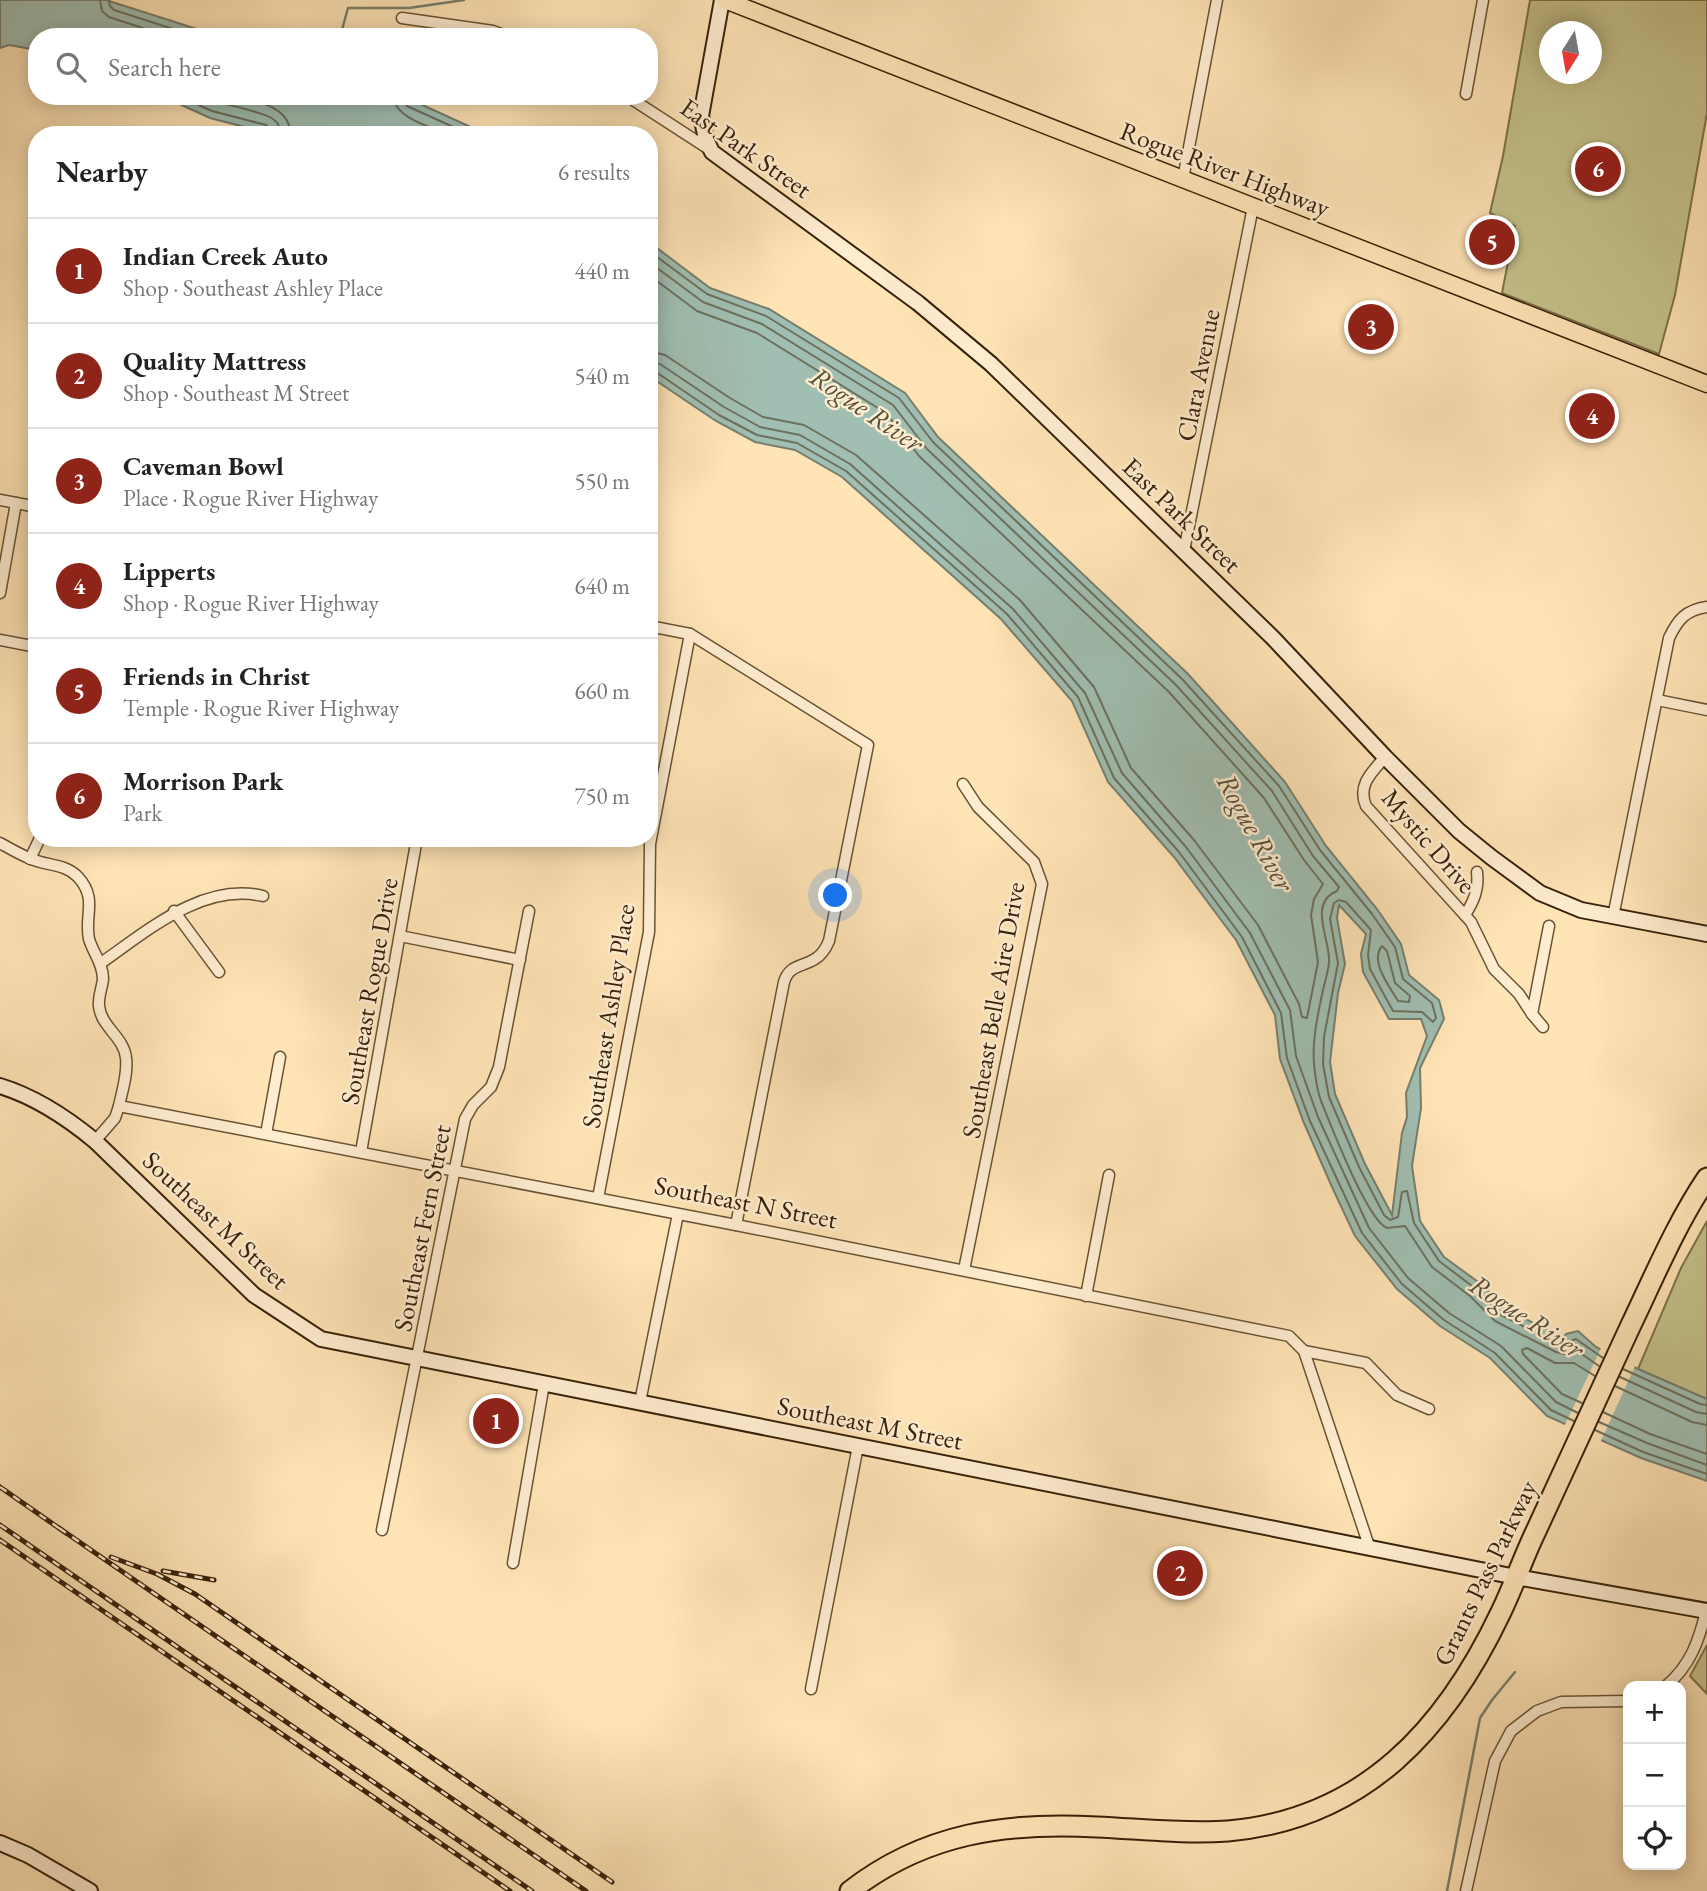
<!DOCTYPE html>
<html lang="en">
<head>
<meta charset="utf-8">
<style>
	:root { --surface:#fff; --page:#f2f2f2; --text:#222; --muted:#767676; --line:#e0e0e0; --accent:#8f2418 }
	body { margin:0; font-family:"EB Garamond",serif; background:var(--page); color:var(--text) }
	.controls { position:absolute; right:21px; bottom:21px; display:grid; overflow:hidden; border-radius:14px; box-shadow:0 4px 18px #0003 }
	.controls button { width:63px; height:63px; display:grid; place-items:center; padding:0; border:0; border-bottom:2px solid var(--line); background:var(--surface); color:var(--text); font:35px sans-serif }
	.compass { position:absolute; left:1539px; top:21px; width:63px; height:63px; border-radius:50%; background:var(--surface); box-shadow:0 4px 18px #0003; rotate:191deg }
	.you { position:absolute; left:836px; top:896px; width:24px; height:24px; margin:-18px; border:5px solid #fff; border-radius:50%; background:#1a73e8; box-shadow:0 0 0 10px #1a73e833 }
	.badge { display:grid; place-items:center; width:46px; height:46px; border-radius:50%; background:var(--accent); color:#fff; font-size:23px; font-weight:700 }
	.pin { position:absolute; translate:-50% -50%; border:4px solid #fff; box-shadow:0 2px 7px #0006 }
	.list { margin:0; padding:0; list-style:none }
	h2 { display:flex; justify-content:space-between; align-items:center; height:91px; margin:0; padding:0 28px; font-size:30px }
	h2 small { font-size:23px; font-weight:400; color:var(--muted) }
	.list li { display:grid; grid-template-columns:46px 1fr auto; gap:21px; align-items:center; box-sizing:border-box; height:105px; padding:0 28px; border-top:2px solid var(--line) }
	.list b { display:block; font-size:26px; white-space:nowrap }
	.list p { margin:0; font-size:23px; white-space:nowrap; color:var(--muted) }
	.list em { font-size:23px; font-style:normal; color:var(--muted) }
	.icon { flex:none; width:38px; height:38px; fill:none; stroke:currentColor; stroke-width:2; stroke-linecap:round; stroke-linejoin:round }
	.map { position:relative; flex:none; width:1707px; height:1891px; overflow:hidden }
	.search { position:absolute; background:var(--surface); box-shadow:0 4px 18px #0003; left:28px; top:28px; width:630px; height:77px; display:flex; align-items:center; gap:18px; box-sizing:border-box; padding:0 24px; border-radius:28px; color:var(--muted); font-size:26px }
	.panel { position:absolute; background:var(--surface); box-shadow:0 4px 18px #0003; left:28px; top:126px; width:630px; height:721px; border-radius:28px }
	.map>svg:first-child { display:block }
	.green { fill:#c5c28b; stroke:#7e724a; stroke-width:2; fill-rule:evenodd }
	.water { fill:#a0beb1; stroke:#767f6e; stroke-width:2; fill-rule:evenodd }
	.pier { fill:#ffe4b6 }
	.lines { fill:none; stroke-linecap:round; stroke-linejoin:round }
	.shore { stroke:#6c705d; stroke-width:2 }
	.stream { stroke:#767f6e; stroke-width:2.5 }
	.street-casing { stroke:#695234; stroke-width:13 }
	.secondary-casing { stroke:#372109; stroke-width:18 }
	.primary-casing { stroke:#372109; stroke-width:19 }
	.highway-casing { stroke:#372109; stroke-width:23 }
	.street { stroke:#ffedd0; stroke-width:10 }
	.secondary { stroke:#ffedd0; stroke-width:14 }
	.primary { stroke:#ffe4b6; stroke-width:16 }
	.highway { stroke:#ffe4b6; stroke-width:19 }
	.rail-casing { stroke:#372109; stroke-width:5 }
	.rail { stroke:#ffedd0; stroke-width:2.5; stroke-dasharray:8; stroke-linecap:butt }
	.labels { text-anchor:middle; stroke-width:5; stroke-linejoin:round; paint-order:stroke }
	.street-label { font-size:26px; fill:#372109; stroke:#ffedd0 }
	.water-label { font-size:28px; font-style:italic; fill:#56503b; stroke:#ffedd0 }
</style>
</head>
<body>
<div class="map">
<svg width="1707" height="1891" viewBox="0 0 1707 1891">
	<rect width="100%" height="100%" fill="#ffe4b6"/>
	<filter id="stains"><feTurbulence type="fractalNoise" baseFrequency=".00286" numOctaves="4"/><feColorMatrix values="0 0 0 0 .2 0 0 0 0 .09 0 0 0 0 .02 0 0 0 .5 -.17"/></filter>
	<radialGradient id="worn" r=".72"><stop offset=".6" stop-color="#630" stop-opacity="0"/><stop offset="1" stop-color="#630" stop-opacity=".3"/></radialGradient>
	<!-- green -->
	<g class="green">
		<path d="M1530,0H1707V113L1675,295L1659,354L1502,293L1515,226L1490,213L1503,156ZM1550,32H1592V74H1550Z"/>
		<path d="M1707,1221V1399L1638,1369L1681,1268Z"/>
		<path d="M1707,1645V1694L1690,1676Z"/>
	</g>
	<!-- water -->
	<g class="water">
		<path d="M0,0H106L222,37H37V50L9,45L0,48Z"/>
		<path d="M162,96H403L488,135H276L210,118Z"/>
		<path d="M649,242L710,288L769,309L905,393L938,437L1188,674L1285,782L1326,846L1377,909L1401,944L1409,975L1439,1000L1444,1019L1420,1068L1421,1108L1412,1166L1420,1221L1444,1257L1481,1284L1506,1309L1563,1338L1566,1334L1578,1331L1596,1347L1638,1369L1707,1399V1481L1641,1458L1547,1416L1490,1358L1440,1326L1397,1289L1355,1236L1332,1187L1304,1123L1280,1059L1275,1015L1236,940L1174,857L1108,782L1072,701L1001,619L842,477L795,450L755,442L716,421L649,376ZM1339,905L1366,934L1361,954L1363,972L1389,1019H1421L1427,1036L1406,1093L1407,1117L1402,1133L1392,1215L1365,1164L1335,1094L1330,1062L1338,993L1345,964L1337,918Z"/>
	</g>
	<!-- pier -->
	<path class="pier" d="M1602,1346L1636,1364L1600,1443L1564,1427Z"/>
	<g class="lines">
		<!-- shore -->
		<g class="shore">
			<path d="M100,0L102,11L109,17L170,37"/>
			<path d="M109,0L110,6L114,10L198,37"/>
			<path d="M179,96L212,111L266,125L270,129L271,135"/>
			<path d="M201,96C218,104 263,111 273,119C279,123 280,128 280,135"/>
			<path d="M232,96C256,102 289,104 291,135"/>
			<path d="M393,96C395,119 432,127 450,135"/>
			<path d="M402,96L403,102L407,106L471,135"/>
			<path d="M649,251L707,294L766,316L899,398L933,442L1182,679L1279,786L1320,850L1372,914L1395,947L1403,979L1432,1003L1436,1018L1433,1022L1422,1012L1393,1011L1370,969L1368,955L1371,930L1346,902L1339,900L1334,903L1330,919L1338,963L1324,1037L1323,1064L1329,1097L1359,1167L1384,1215L1390,1220L1398,1217L1402,1192L1407,1191L1414,1223L1439,1261L1476,1289L1501,1315L1560,1345L1576,1339L1603,1358"/>
			<path d="M649,262L703,302L762,324L893,405L927,449L1176,685L1272,791L1313,856L1339,887L1337,891C1307,903 1331,940 1329,963C1328,972 1325,981 1323,990C1318,1013 1312,1040 1314,1064C1315,1075 1317,1090 1321,1101C1331,1125 1367,1220 1387,1228L1405,1226L1432,1267L1470,1296L1495,1321L1556,1352L1564,1354L1576,1350L1599,1366"/>
			<path d="M649,275L697,311L757,333L886,413L919,456L1169,692L1264,798L1304,860L1323,884L1314,899L1311,915L1318,962L1307,1018L1302,1017L1299,1004L1258,925L1194,840L1131,768L1094,687L1020,600L856,455L804,425L763,417L730,398L665,355L649,351"/>
			<path d="M649,362L660,364L724,407L760,427L800,435L850,464L1013,609L1085,693L1122,773L1186,847L1250,933L1290,1010L1296,1056L1318,1117L1369,1228L1408,1278L1449,1313L1501,1346L1556,1402L1578,1413"/>
			<path d="M649,371L656,372L719,415L757,435L797,443L846,471L1007,614L1078,697L1114,778L1179,852L1242,937L1281,1013L1287,1058L1310,1121L1362,1233L1402,1284L1444,1320L1495,1353L1551,1410L1574,1421"/>
			<path d="M1382,946L1387,951L1395,983L1410,996L1409,1002L1398,1001C1390,987 1369,961 1382,946Z"/>
			<path d="M1623,1369L1700,1404L1707,1405"/>
			<path d="M1620,1377L1696,1412L1707,1414"/>
			<path d="M1615,1386L1692,1422L1707,1425"/>
			<path d="M1582,1403L1562,1394L1523,1354L1522,1350L1527,1348L1555,1363H1574L1595,1376"/>
			<path d="M1603,1412L1650,1434L1707,1454"/>
			<path d="M1599,1422L1647,1443L1707,1465"/>
			<path d="M1595,1430L1643,1452L1707,1474"/>
		</g>
		<!-- stream -->
		<g class="stream">
			<path d="M340,37L348,8H409L464,0"/>
			<path d="M1447,1891L1480,1718L1492,1700L1515,1672"/>
		</g>
		<defs>
			<g id="street">
				<path d="M402,18L493,31L509,37"/>
				<path d="M1466,94L1483,0"/>
				<path d="M627,96L712,151"/>
				<path d="M1183,179L1217,0"/>
				<path d="M0,500L37,507"/>
				<path d="M1184,551L1253,207"/>
				<path d="M0,593L16,503"/>
				<path d="M649,626L690,634L868,745L829,941C826,948 822,955 815,959C802,967 789,965 784,982L736,1225"/>
				<path d="M0,640L37,647"/>
				<path d="M1657,700L1707,710"/>
				<path d="M1385,757C1372,772 1357,785 1366,806L1471,922L1494,969L1519,994L1532,1014L1549,926"/>
				<path d="M963,784L978,807L1034,862L1042,884L964,1270"/>
				<path d="M0,843C9,848 19,854 29,858C45,866 65,863 78,877C98,899 84,915 89,939C93,953 103,963 103,979C102,988 98,997 99,1006C101,1027 124,1037 126,1058C128,1074 122,1091 119,1106"/>
				<path d="M30,859L40,838"/>
				<path d="M174,911L219,972"/>
				<path d="M1465,915C1474,901 1479,889 1477,872"/>
				<path d="M1613,917L1669,638C1678,619 1686,610 1707,607"/>
				<path d="M400,936L520,960"/>
				<path d="M101,963C147,931 203,882 263,896"/>
				<path d="M1532,1014L1543,1027"/>
				<path d="M266,1134L280,1057"/>
				<path d="M95,1141L115,1118L119,1106L736,1225L1289,1336L1304,1351L1369,1546"/>
				<path d="M361,1152L417,838"/>
				<path d="M598,1198L649,932L650,844L690,634"/>
				<path d="M1086,1296L1109,1175"/>
				<path d="M1304,1351L1366,1363L1397,1395L1429,1409"/>
				<path d="M640,1402L678,1214"/>
				<path d="M382,1530L465,1119L473,1105L491,1087L499,1067L529,911"/>
				<path d="M513,1563L544,1384"/>
				<path d="M1666,1686C1690,1666 1699,1641 1706,1611"/>
				<path d="M811,1689L858,1446"/>
				<path d="M1466,1891L1495,1761L1511,1731L1537,1711L1561,1702L1628,1701"/>
			</g>
			<g id="secondary">
				<path d="M722,0L701,116L706,139L712,152L918,303L991,364L1273,638L1385,757L1459,831L1491,857L1540,893L1581,910L1707,934"/>
				<path d="M0,1086C36,1097 66,1117 95,1141L254,1295L321,1339L1516,1577L1707,1611"/>
				<path d="M0,1843L28,1855L90,1891"/>
			</g>
			<path id="primary" d="M725,0L1707,384"/>
			<path id="highway" d="M850,1891C925,1833 1005,1822 1097,1827C1141,1829 1185,1834 1228,1831C1365,1819 1446,1728 1501,1612C1514,1585 1523,1558 1536,1531C1567,1463 1599,1395 1630,1327C1654,1277 1676,1224 1707,1178"/>
		</defs>
		<!-- street casing -->
		<use href="#street" class="street-casing"/>
		<!-- secondary casing -->
		<use href="#secondary" class="secondary-casing"/>
		<!-- primary casing -->
		<use href="#primary" class="primary-casing"/>
		<!-- highway casing -->
		<use href="#highway" class="highway-casing"/>
		<!-- street -->
		<use href="#street" class="street"/>
		<!-- secondary -->
		<use href="#secondary" class="secondary"/>
		<!-- primary -->
		<use href="#primary" class="primary"/>
		<!-- highway -->
		<use href="#highway" class="highway"/>
		<defs>
			<g id="rail">
				<path d="M0,1487L66,1533"/>
				<path d="M0,1525L532,1891"/>
				<path d="M59,1528L586,1891"/>
				<path d="M0,1540L510,1891"/>
				<path d="M111,1557L157,1574L195,1594L612,1882"/>
				<path d="M163,1571L214,1580"/>
			</g>
		</defs>
		<!-- rail casing -->
		<use href="#rail" class="rail-casing"/>
		<!-- rail -->
		<use href="#rail" class="rail"/>
	</g>
	<g class="labels">
		<!-- street labels -->
		<g class="street-label">
			<text transform="translate(746 148) rotate(35)" y="9">East Park Street</text>
			<text transform="translate(1225 169) rotate(21)" y="9">Rogue River Highway</text>
			<text transform="translate(1198 375) rotate(-79)" y="9">Clara Avenue</text>
			<text transform="translate(1182 515) rotate(44)" y="9">East Park Street</text>
			<text transform="translate(1429 841) rotate(49)" y="9">Mystic Drive</text>
			<text transform="translate(369 991) rotate(-80)" y="9">Southeast Rogue Drive</text>
			<text transform="translate(993 1010) rotate(-80)" y="9">Southeast Belle Aire Drive</text>
			<text transform="translate(608 1016) rotate(-81)" y="9">Southeast Ashley Place</text>
			<text transform="translate(746 1202) rotate(11)" y="9">Southeast N Street</text>
			<text transform="translate(216 1220) rotate(43)" y="9">Southeast M Street</text>
			<text transform="translate(422 1228) rotate(-79)" y="9">Southeast Fern Street</text>
			<text transform="translate(870 1423) rotate(11)" y="9">Southeast M Street</text>
			<text transform="translate(1485 1573) rotate(-64)" y="9">Grants Pass Parkway</text>
		</g>
		<!-- water labels -->
		<g class="water-label">
			<text transform="translate(867 409) rotate(34)" y="10">Rogue River</text>
			<text transform="translate(1256 832) rotate(61)" y="10">Rogue River</text>
			<text transform="translate(1527 1316) rotate(33)" y="10">Rogue River</text>
		</g>
	</g>
	<rect width="100%" height="100%" filter="url(#stains)"/>
	<rect width="100%" height="100%" fill="url(#worn)"/>
</svg>
<div class="controls">
<button>+</button>
<button>−</button>
<button><svg class="icon" aria-label="locate" viewBox="0 0 24 24"><circle cx="12" cy="12" r="6"/><path d="M12 2v4M12 18v4M2 12h4M18 12h4"/></svg></button>
</div>
<svg class="compass" viewBox="-18 -18 36 36"><path d="M0-13l5 13h-10z" fill="#e53935"/><path d="M0 13l5-13h-10z" fill="#767676"/></svg>
<div class="you"></div>
<div class="pin badge" style="left:496px;top:1421px">1</div>
<div class="pin badge" style="left:1180px;top:1573px">2</div>
<div class="pin badge" style="left:1371px;top:327px">3</div>
<div class="pin badge" style="left:1592px;top:416px">4</div>
<div class="pin badge" style="left:1492px;top:242px">5</div>
<div class="pin badge" style="left:1598px;top:169px">6</div>
<div class="search"><svg class="icon" aria-label="search" viewBox="0 0 24 24"><circle cx="10" cy="10" r="6"/><path d="M15 15l6 6"/></svg>Search here</div>
<section class="panel">
<h2>Nearby<small>6 results</small></h2>
<ul class="list">
<li><span class="badge">1</span><div><b>Indian Creek Auto</b><p>Shop · Southeast Ashley Place</p></div><em>440 m</em></li>
<li><span class="badge">2</span><div><b>Quality Mattress</b><p>Shop · Southeast M Street</p></div><em>540 m</em></li>
<li><span class="badge">3</span><div><b>Caveman Bowl</b><p>Place · Rogue River Highway</p></div><em>550 m</em></li>
<li><span class="badge">4</span><div><b>Lipperts</b><p>Shop · Rogue River Highway</p></div><em>640 m</em></li>
<li><span class="badge">5</span><div><b>Friends in Christ</b><p>Temple · Rogue River Highway</p></div><em>660 m</em></li>
<li><span class="badge">6</span><div><b>Morrison Park</b><p>Park</p></div><em>750 m</em></li>
</ul>
</section>
</div>
</body>
</html>
